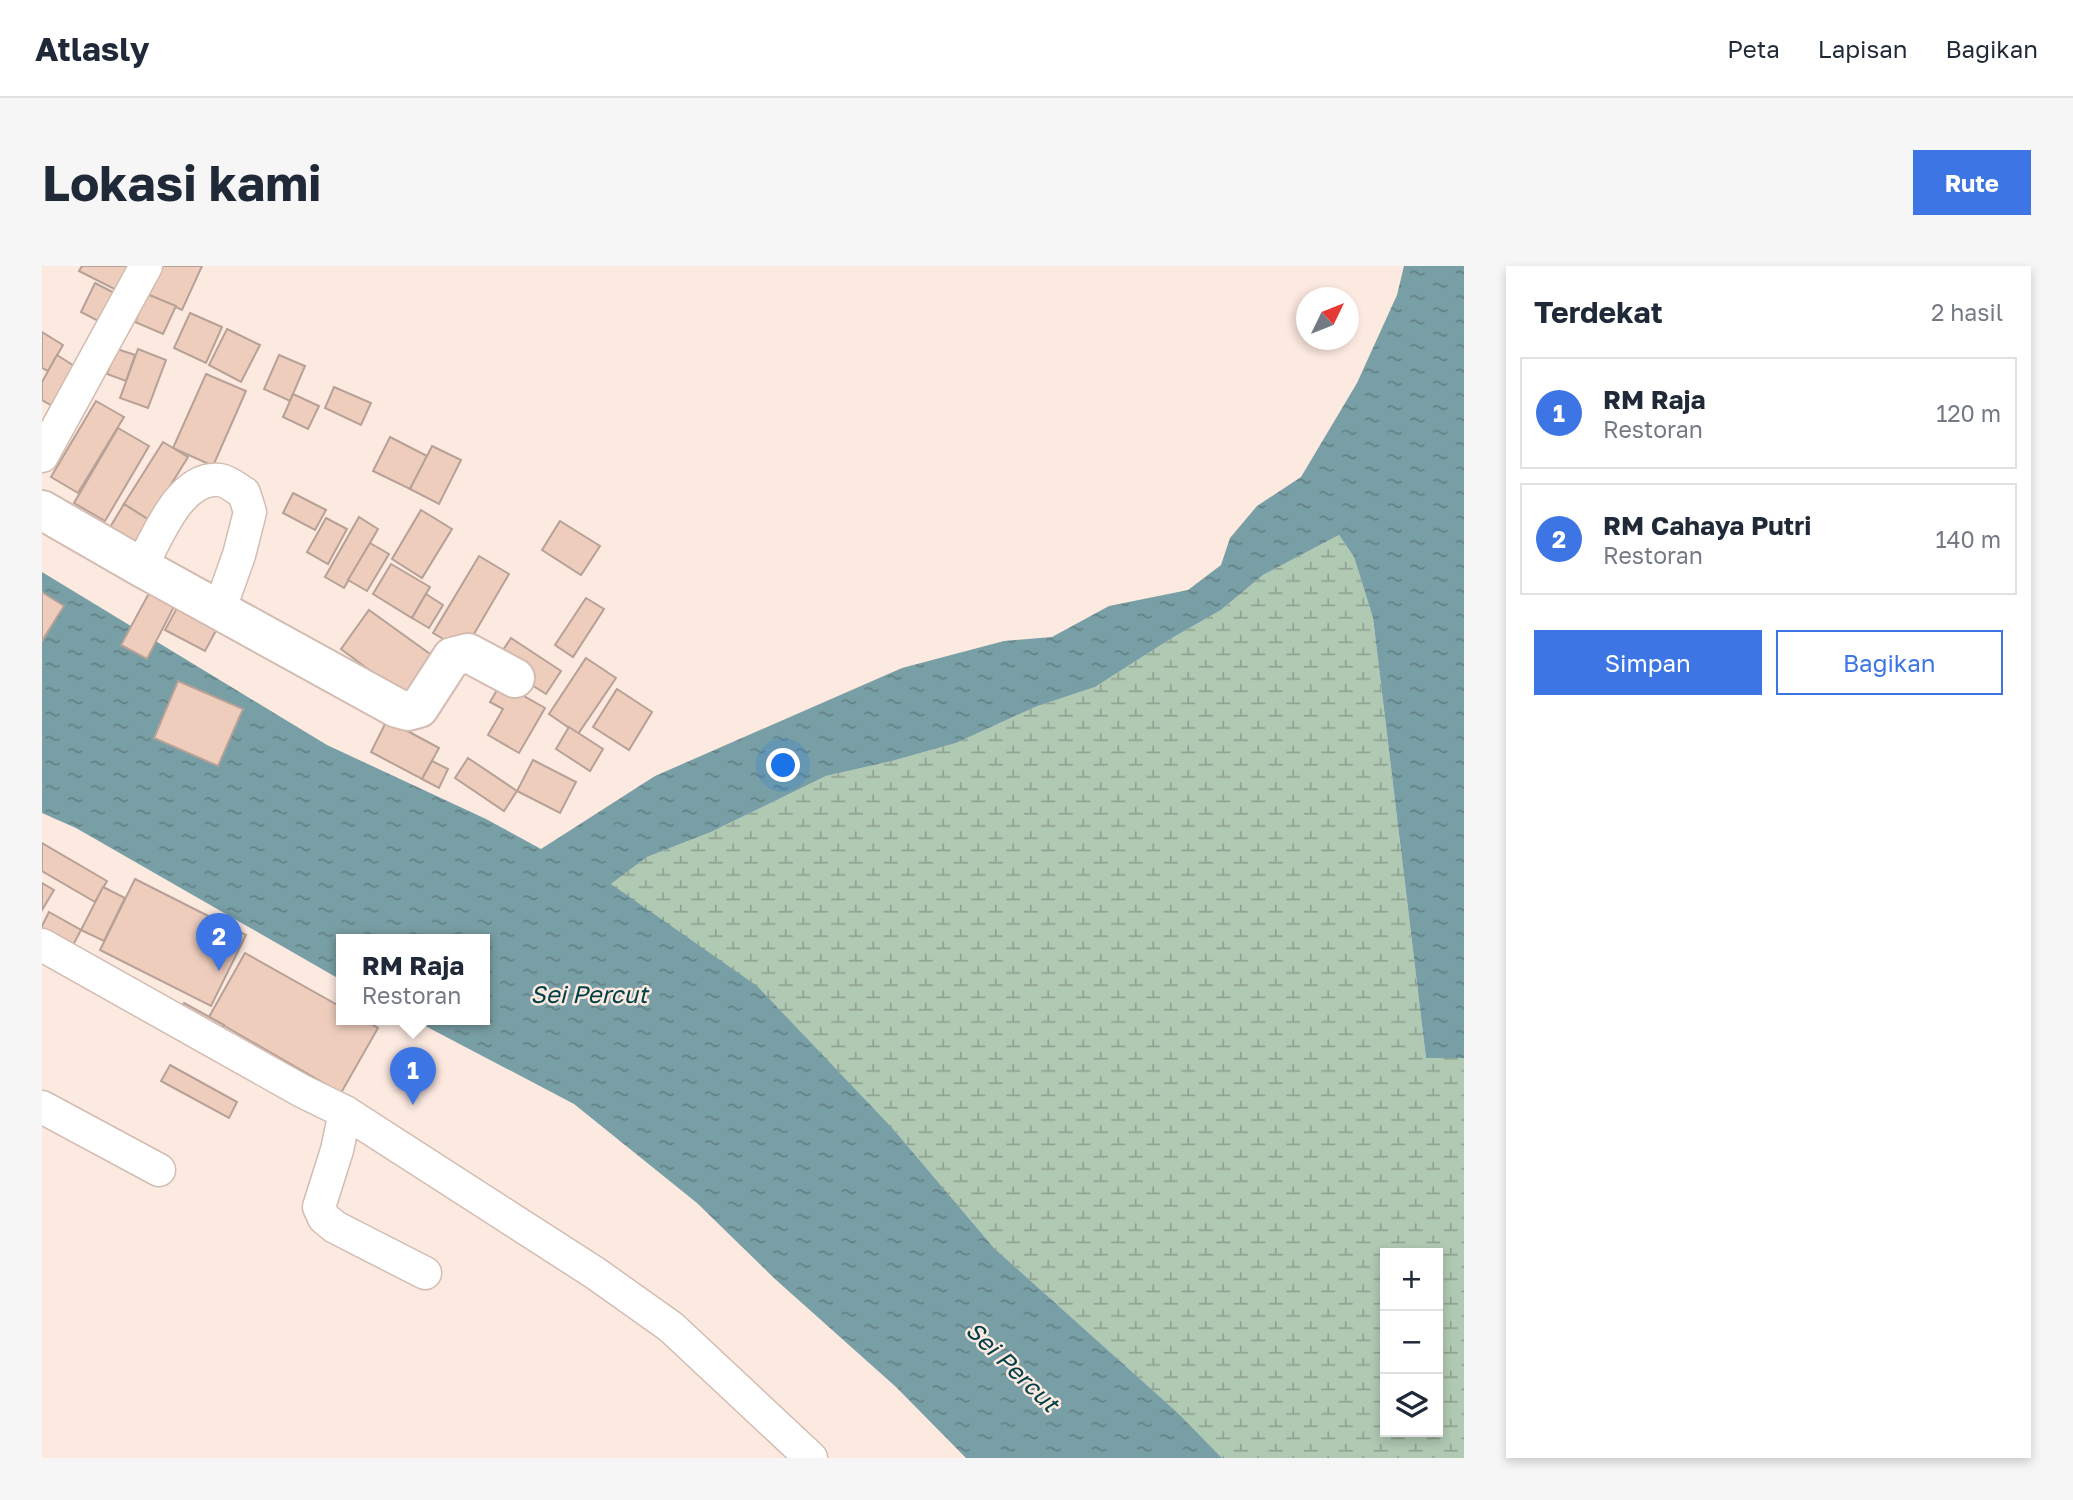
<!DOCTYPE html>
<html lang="id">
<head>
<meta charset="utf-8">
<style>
	:root { --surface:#fff; --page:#f6f6f7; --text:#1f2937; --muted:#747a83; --line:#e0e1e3; --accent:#3d75e4 }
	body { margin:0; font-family:"Golos Text",sans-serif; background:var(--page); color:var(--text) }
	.controls { position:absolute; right:21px; bottom:21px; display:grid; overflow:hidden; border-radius:0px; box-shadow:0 4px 10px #0003 }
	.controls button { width:63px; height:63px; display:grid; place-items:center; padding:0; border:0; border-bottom:2px solid var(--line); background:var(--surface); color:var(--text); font:35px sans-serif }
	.compass { position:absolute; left:1254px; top:21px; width:63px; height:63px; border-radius:50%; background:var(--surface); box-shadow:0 4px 10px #0003; rotate:47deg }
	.you { position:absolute; left:742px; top:500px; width:24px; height:24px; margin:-18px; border:5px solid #fff; border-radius:50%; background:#1a73e8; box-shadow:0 0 0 10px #1a73e833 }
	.badge { display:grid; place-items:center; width:46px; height:46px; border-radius:50%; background:var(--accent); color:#fff; font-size:23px; font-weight:700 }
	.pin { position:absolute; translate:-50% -58px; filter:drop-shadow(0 2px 4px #0008) }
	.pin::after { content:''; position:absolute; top:37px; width:24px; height:21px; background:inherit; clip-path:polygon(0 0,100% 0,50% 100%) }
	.popup { position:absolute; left:294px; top:668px; width:154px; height:91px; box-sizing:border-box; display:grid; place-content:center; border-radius:0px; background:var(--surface); filter:drop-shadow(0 2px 5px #0005); font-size:23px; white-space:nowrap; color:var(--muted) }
	.popup b { font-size:26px; color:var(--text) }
	.popup::after { content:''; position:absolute; left:50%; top:100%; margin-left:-14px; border:14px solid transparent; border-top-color:var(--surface) }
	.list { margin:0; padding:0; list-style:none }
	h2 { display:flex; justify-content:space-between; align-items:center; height:91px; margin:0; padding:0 28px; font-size:30px }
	h2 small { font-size:23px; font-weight:400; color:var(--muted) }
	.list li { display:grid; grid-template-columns:46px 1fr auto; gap:21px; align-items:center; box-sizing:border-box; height:112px; margin:0 14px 14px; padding:0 14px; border:2px solid var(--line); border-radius:0px }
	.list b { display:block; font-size:26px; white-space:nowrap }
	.list p { margin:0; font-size:23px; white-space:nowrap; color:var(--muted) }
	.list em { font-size:23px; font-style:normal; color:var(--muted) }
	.actions { display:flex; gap:14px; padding:21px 28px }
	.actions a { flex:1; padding:16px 0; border:2px solid var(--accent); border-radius:0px; text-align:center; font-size:24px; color:var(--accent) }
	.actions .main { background:var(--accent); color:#fff }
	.icon { flex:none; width:38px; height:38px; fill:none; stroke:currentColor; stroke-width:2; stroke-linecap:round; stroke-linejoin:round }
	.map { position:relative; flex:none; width:1422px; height:1192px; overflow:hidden; border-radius:0px }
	header { display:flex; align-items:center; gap:42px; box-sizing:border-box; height:98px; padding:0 35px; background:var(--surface); border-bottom:2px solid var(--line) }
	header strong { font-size:33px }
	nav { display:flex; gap:38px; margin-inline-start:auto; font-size:24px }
	.intro { display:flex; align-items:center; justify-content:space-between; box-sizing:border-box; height:168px; padding:0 42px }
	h1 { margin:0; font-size:49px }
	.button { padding:18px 32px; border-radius:0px; background:var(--accent); color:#fff; font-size:24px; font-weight:700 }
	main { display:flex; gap:42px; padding:0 42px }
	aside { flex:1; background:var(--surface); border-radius:0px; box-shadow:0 4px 10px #0003 }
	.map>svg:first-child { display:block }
	.wetland { fill:url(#wetland-marsh); fill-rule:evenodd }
	.water { fill:url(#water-ripples) }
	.building { fill:#eecdbd; stroke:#b7a196; stroke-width:2 }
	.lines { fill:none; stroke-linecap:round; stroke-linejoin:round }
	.minor-casing { stroke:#d3bcb1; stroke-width:35 }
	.tertiary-casing { stroke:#d3bcb1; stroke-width:42 }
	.minor { stroke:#fff; stroke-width:32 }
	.tertiary { stroke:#fff; stroke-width:38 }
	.labels { text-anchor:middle; stroke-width:5; stroke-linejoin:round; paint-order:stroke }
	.water-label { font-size:24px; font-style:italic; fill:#004048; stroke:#fce9e0 }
</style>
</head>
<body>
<header>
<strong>Atlasly</strong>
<nav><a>Peta</a><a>Lapisan</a><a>Bagikan</a></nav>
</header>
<div class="intro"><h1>Lokasi kami</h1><a class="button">Rute</a></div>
<main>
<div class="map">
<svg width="1422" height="1192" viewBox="0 0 1422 1192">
	<defs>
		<pattern id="wetland-marsh" width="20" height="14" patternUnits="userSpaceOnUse" patternTransform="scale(1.75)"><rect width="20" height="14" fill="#b0c9b3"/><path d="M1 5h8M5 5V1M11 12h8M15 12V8" fill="none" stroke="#90a391"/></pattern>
		<pattern id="water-ripples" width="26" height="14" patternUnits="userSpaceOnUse" patternTransform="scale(1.75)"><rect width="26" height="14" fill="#789fa5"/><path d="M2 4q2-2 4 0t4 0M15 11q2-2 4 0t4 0" fill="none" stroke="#638286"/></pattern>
	</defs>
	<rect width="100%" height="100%" fill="#fce9e0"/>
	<!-- wetland -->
	<path class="wetland" d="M1297,269L1312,291L1331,352L1384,792H1422V1192H1180L1136,1147L952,982L852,864L569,618L605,591L669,566L784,510L850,495L914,477L993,441L1053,421L1130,372L1179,344L1221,309ZM1343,987H1396V1166H1343Z"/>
	<!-- water -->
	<path class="water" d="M1362,0H1422V792H1384L1331,352L1312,291L1297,269L1221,309L1179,344L1130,372L1053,421L993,441L914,477L850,495L784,510L669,566L605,591L569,618L715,720L852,864L952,982L1136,1147L1180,1192H924L854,1121L733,1013L655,937L532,838L370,753H443V673H299V714L34,562L0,547V306L285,479L444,553L499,583L613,510L860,402L962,375L1010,371L1067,340L1146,324L1179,299L1188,272L1215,240L1259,211L1315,117L1355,29Z"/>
	<!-- building -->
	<g class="building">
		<path d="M40,0H98L84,29L37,5Z"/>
		<path d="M118,0H160L140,44L105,28Z"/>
		<path d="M53,17L82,32L68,61L39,46Z"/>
		<path d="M105,28L134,40L121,68L93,56Z"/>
		<path d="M148,47L180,61L164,97L132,82Z"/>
		<path d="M185,63L218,79L199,116L167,99Z"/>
		<path d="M0,66L21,79L6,105L0,102Z"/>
		<path d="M75,83L93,89L84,115L65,108Z"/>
		<path d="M96,83L124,94L106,142L78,132Z"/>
		<path d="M15,89L37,103L14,142L0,134V116Z"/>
		<path d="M237,89L263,100L248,135L222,123Z"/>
		<path d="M164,108L204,125L171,200L131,182Z"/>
		<path d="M292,121L329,137L319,159L283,142Z"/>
		<path d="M251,128L277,140L266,163L241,151Z"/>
		<path d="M54,135L82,151L36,227L9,211Z"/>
		<path d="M76,162L107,180L63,255L32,237Z"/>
		<path d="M348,171L385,190L368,223L331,205Z"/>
		<path d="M121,176L146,191L107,254L82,238Z"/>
		<path d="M390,180L419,194L397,238L368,223Z"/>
		<path d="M251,227L284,244L273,264L241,247Z"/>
		<path d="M82,238L107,254L92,278L67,263Z"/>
		<path d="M379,244L410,263L380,312L350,293Z"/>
		<path d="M317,251L336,263L302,322L283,311Z"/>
		<path d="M284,252L305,263L286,298L265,286Z"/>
		<path d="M518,255L558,280L539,309L500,284Z"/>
		<path d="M328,277L347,288L325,325L306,314Z"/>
		<path d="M437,290L467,308L422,385L391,367Z"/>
		<path d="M349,298L388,321L370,352L331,328Z"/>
		<path d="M113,316L138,329L105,393L79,379Z"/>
		<path d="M0,326L22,340L0,375Z"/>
		<path d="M384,328L401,339L387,362L370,352Z"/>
		<path d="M544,332L562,343L531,391L513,379Z"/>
		<path d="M136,340L176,361L163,385L123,364Z"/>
		<path d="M327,344L395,393L366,433L299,383Z"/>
		<path d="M469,372L519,405L504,428L453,396Z"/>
		<path d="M544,392L574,412L536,468L507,448Z"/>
		<path d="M136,415L201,443L176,500L112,472Z"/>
		<path d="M459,417L503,442L477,487L446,469L461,443L448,436Z"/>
		<path d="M575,423L610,446L587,484L551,461Z"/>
		<path d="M345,454L397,482L380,513L329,486Z"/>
		<path d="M527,461L561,483L548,505L514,483Z"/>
		<path d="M426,492L475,525L462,545L413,512Z"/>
		<path d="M491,494L534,516L518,547L475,525Z"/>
		<path d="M390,495L406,503L397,522L380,513Z"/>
		<path d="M0,577L65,615L53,636L0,605Z"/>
		<path d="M93,613L204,669L169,740L58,684Z"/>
		<path d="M0,617L12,624L0,644Z"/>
		<path d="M61,621L83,632L62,675L39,664Z"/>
		<path d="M7,646L39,664L28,685L0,670V660Z"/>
		<path d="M203,687L299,741V753H320L336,762L299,827L167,751Z"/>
		<path d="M142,737L182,759L175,773L134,750Z"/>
		<path d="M128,799L195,836L187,852L119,815Z"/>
	</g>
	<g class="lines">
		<defs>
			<g id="minor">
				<path d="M0,190L104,0"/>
				<path d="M99,301C115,272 138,209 178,214C186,215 195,223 202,227L208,246L197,289L177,345"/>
				<path d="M0,679L260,825L303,846L295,884L277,941L282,952L293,961L383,1007"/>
				<path d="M0,841L117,904"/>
				<path d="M303,846L553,1007L629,1061L769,1192"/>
			</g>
			<path id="tertiary" d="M0,244L99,301L355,442L366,445L377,442L410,391L426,387L473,412"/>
		</defs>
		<!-- minor casing -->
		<use href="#minor" class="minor-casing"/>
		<!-- tertiary casing -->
		<use href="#tertiary" class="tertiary-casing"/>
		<!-- minor -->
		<use href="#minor" class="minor"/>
		<!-- tertiary -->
		<use href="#tertiary" class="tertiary"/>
	</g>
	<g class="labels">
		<!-- water labels -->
		<g class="water-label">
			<text x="547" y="737">Sei Percut</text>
			<text transform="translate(970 1101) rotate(44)" y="8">Sei Percut</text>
		</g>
	</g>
</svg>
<div class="controls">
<button>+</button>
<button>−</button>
<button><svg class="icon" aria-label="layers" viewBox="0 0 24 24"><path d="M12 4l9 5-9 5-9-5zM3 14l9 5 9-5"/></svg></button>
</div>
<svg class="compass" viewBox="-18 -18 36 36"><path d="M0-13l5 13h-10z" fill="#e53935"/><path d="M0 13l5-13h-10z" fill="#747a83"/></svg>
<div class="you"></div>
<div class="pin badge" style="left:371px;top:839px">1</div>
<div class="popup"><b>RM Raja</b>Restoran</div>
<div class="pin badge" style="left:177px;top:705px">2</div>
</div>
<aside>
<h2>Terdekat<small>2 hasil</small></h2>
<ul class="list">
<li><span class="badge">1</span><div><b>RM Raja</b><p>Restoran</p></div><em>120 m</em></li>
<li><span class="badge">2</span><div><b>RM Cahaya Putri</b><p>Restoran</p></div><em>140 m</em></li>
</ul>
<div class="actions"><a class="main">Simpan</a><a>Bagikan</a></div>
</aside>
</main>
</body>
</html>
